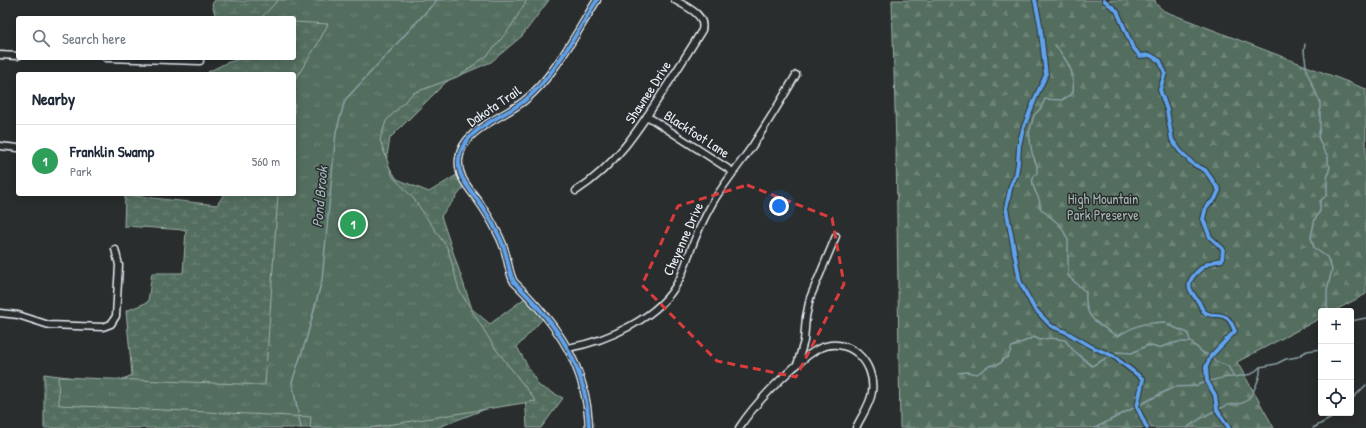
<!DOCTYPE html>
<html lang="en">
<head>
<meta charset="utf-8">
<style>
	:root { --surface:#fff; --page:#f2f2f3; --text:#1f2937; --muted:#747a83; --line:#e0e1e3; --accent:#ea580c }
	body { margin:0; font-family:"Patrick Hand",sans-serif; background:var(--page); color:var(--text) }
	.controls { position:absolute; right:12px; bottom:12px; display:grid; overflow:hidden; border-radius:4px; box-shadow:0 2px 10px #0003 }
	.controls button { width:36px; height:36px; display:grid; place-items:center; padding:0; border:0; border-bottom:1px solid var(--line); background:var(--surface); color:var(--text); font:20px sans-serif }
	.you { position:absolute; left:779px; top:206px; width:14px; height:14px; margin:-10px; border:3px solid #fff; border-radius:50%; background:#1a73e8; box-shadow:0 0 0 6px #1a73e833 }
	.badge { display:grid; place-items:center; width:26px; height:26px; border-radius:50%; background:var(--accent); color:#fff; font-size:13px; font-weight:700 }
	.pin { position:absolute; translate:-50% -50%; border:2px solid #fff; box-shadow:0 1px 4px #0006 }
	.list { margin:0; padding:0; list-style:none }
	h2 { display:flex; justify-content:space-between; align-items:center; height:52px; margin:0; padding:0 16px; font-size:17px }
	h2 small { font-size:13px; font-weight:400; color:var(--muted) }
	.list li { display:grid; grid-template-columns:26px 1fr auto; gap:12px; align-items:center; box-sizing:border-box; height:72px; padding:0 16px; border-top:1px solid var(--line) }
	.list b { display:block; font-size:15px; white-space:nowrap }
	.list p { margin:0; font-size:13px; white-space:nowrap; color:var(--muted) }
	.list em { font-size:13px; font-style:normal; color:var(--muted) }
	.icon { flex:none; width:22px; height:22px; fill:none; stroke:currentColor; stroke-width:2; stroke-linecap:round; stroke-linejoin:round }
	.map { position:relative; flex:none; width:1366px; height:428px; overflow:hidden }
	.search { position:absolute; background:var(--surface); box-shadow:0 2px 10px #0003; left:16px; top:16px; width:280px; height:44px; display:flex; align-items:center; gap:10px; box-sizing:border-box; padding:0 14px; border-radius:4px; color:var(--muted); font-size:15px }
	.panel { position:absolute; background:var(--surface); box-shadow:0 2px 10px #0003; left:16px; top:72px; width:280px; height:124px; border-radius:4px }
	.map>svg:first-child { display:block }
	.forest { fill:url(#forest-firs); stroke:#9eb0ab }
	.wetland { fill:url(#wetland-marsh); stroke:#9eb0ab }
	.park { fill:url(#park-tufts); stroke:#9eb0ab }
	.lines { fill:none; stroke-linecap:round; stroke-linejoin:round }
	.stream { stroke:#8ba1a6; stroke-width:1.5 }
	.minor-casing { stroke:#e8f1f8; stroke-width:9 }
	.minor { stroke:#2a2d2e; stroke-width:6 }
	.cycleway-casing { stroke:#2a2d2e; stroke-width:6 }
	.cycleway { stroke:#60a3ed; stroke-width:4 }
	.marked { fill:none; stroke:#d83c3d; stroke-width:3; stroke-dasharray:8 5; stroke-linejoin:round }
	.labels { text-anchor:middle; stroke-width:3; stroke-linejoin:round; paint-order:stroke }
	.street-label { font-size:14px; fill:#e8f1f8; stroke:#2a2d2e }
	.park-label { font-size:14px; fill:#a5b6b3; stroke:#2a2d2e }
	.water-label { font-size:15px; font-style:italic; fill:#a2b5bb; stroke:#2a2d2e }
</style>
</head>
<body>
<div class="map">
<svg width="1366" height="428" viewBox="0 0 1366 428">
	<defs>
		<pattern id="forest-firs" width="22" height="20" patternUnits="userSpaceOnUse"><rect width="22" height="20" fill="#536e5e"/><path d="M5 1l3.5 6h-7zM16 11l3.5 6h-7z" fill="#6c8376"/></pattern>
		<pattern id="wetland-marsh" width="20" height="14" patternUnits="userSpaceOnUse"><rect width="20" height="14" fill="#536e5e"/><path d="M1 5h8M5 5V1M11 12h8M15 12V8" fill="none" stroke="#6c8376"/></pattern>
		<pattern id="park-tufts" width="24" height="20" patternUnits="userSpaceOnUse"><rect width="24" height="20" fill="#536e5e"/><path d="M3 7l-1-3M5 7V3M7 7l1-3M15 17l-1-3M17 17v-4M19 17l1-3" fill="none" stroke="#6c8376"/></pattern>
	</defs>
	<rect width="100%" height="100%" fill="#2a2d2e"/>
	<filter id="ink" filterUnits="userSpaceOnUse"><feTurbulence type="fractalNoise" baseFrequency=".025" numOctaves="2"/><feDisplacementMap in="SourceGraphic" scale="8" xChannelSelector="R" yChannelSelector="G"/><feConvolveMatrix kernelMatrix="1 2 1 2 8 2 1 2 1" color-interpolation-filters="sRGB"/></filter>
	<g filter="url(#ink)">
		<!-- forest -->
		<path class="forest" d="M892,0H1155L1156,4L1164,11L1366,89V294L1334,311H1321V318L1237,362L1274,428H900L896,145Z"/>
		<!-- wetland -->
		<path class="wetland" d="M215,0L246,1L247,0H549L522,36L491,62L449,80L445,83L390,138L386,162L397,179L429,192L460,173L468,182L441,216L472,309L490,324L529,295L548,313L517,347L539,386L563,398L541,428H527L525,394L436,428H44V374L115,383L132,375L126,311L148,302L152,273H183L186,230L124,226L125,195L217,205L224,194H294V74H208V72L226,63L243,58H294V18H216L212,4Z"/>
		<!-- park -->
		<path class="park" d="M278,0H527L510,28L488,55L457,77L413,93L386,121L380,140L393,177L414,199L448,249L459,290L495,348L536,401L369,428H310L311,417L59,405L58,377L265,385L278,194H294V81L317,45L328,24L294,22V18H261Z"/>
		<g class="lines">
			<!-- stream -->
			<g class="stream">
				<path d="M1305,44L1304,51L1307,72L1320,102V128L1318,137L1324,151L1328,156V164L1330,166L1327,179V195L1320,201V211L1315,219L1311,237L1314,248L1327,257L1332,269L1327,291V307L1329,311"/>
				<path d="M1055,45C1068,62 1075,71 1073,93L1062,100L1045,99L1041,108L1034,115L1029,133L1032,153L1037,166V173C1028,180 1035,190 1039,199C1040,201 1040,205 1040,208L1061,226L1068,240V276L1086,292C1084,319 1096,322 1115,335L1118,336C1137,324 1144,323 1165,322L1168,325L1188,333L1190,341L1203,353L1211,356L1215,361L1228,366L1234,377L1252,374L1260,367L1276,364L1286,359L1297,357L1307,351L1321,349"/>
				<path d="M1351,321L1366,318"/>
				<path d="M958,373L967,372L977,374L989,366L1001,363L1003,359L1008,357L1012,347L1034,337L1040,340L1050,338L1065,340L1073,350L1092,366L1117,352L1132,353L1148,345L1158,348L1178,342H1191"/>
				<path d="M1351,400L1366,385"/>
				<path d="M301,428L292,382L306,340L322,280L336,132L345,100L437,0"/>
				<path d="M1095,428L1174,387C1180,386 1190,387 1194,386C1207,382 1221,376 1234,377"/>
				<path d="M1188,428L1189,426C1201,418 1214,410 1228,405C1234,404 1242,405 1246,401C1252,397 1262,375 1260,367"/>
				<path d="M1313,428L1335,416L1338,413"/>
			</g>
			<defs>
				<g id="minor">
					<path d="M0,55L18,56"/>
					<path d="M106,58L200,61"/>
					<path d="M647,116L733,172"/>
					<path d="M0,146L18,148"/>
					<path d="M576,191C616,165 639,129 664,90C677,70 690,50 702,30C706,14 686,7 675,0"/>
					<path d="M0,313L18,315L49,325L103,327L111,324L116,316L119,265L115,249"/>
					<path d="M568,348C607,341 660,318 679,280C684,271 686,261 690,252C696,235 704,218 713,202C725,182 740,164 753,145C768,122 782,99 796,75"/>
					<path d="M797,365L804,341L806,317L810,298L836,236"/>
					<path d="M589,428C587,366 557,324 514,282C510,275 509,267 507,259C505,249 501,239 496,230C491,219 484,209 477,199C468,187 457,176 459,159C462,129 503,118 524,101C555,76 576,33 597,0"/>
					<path d="M739,428C753,406 772,387 792,369C800,362 808,354 818,349C848,334 876,362 872,392C870,406 861,416 856,428"/>
				</g>
			</defs>
			<!-- minor casing -->
			<use href="#minor" class="minor-casing"/>
			<!-- minor -->
			<use href="#minor" class="minor"/>
			<defs>
				<g id="cycleway">
					<path d="M1035,0L1040,24L1046,75L1037,94L1023,129L1019,146L1018,163L1016,175L1011,185L1006,208L1020,282L1034,308L1051,326L1066,332L1090,346L1113,356L1143,379L1137,407L1147,428"/>
					<path d="M1104,0L1117,11L1132,46L1140,56L1150,55L1160,61L1165,73L1160,90L1167,110L1172,140L1180,151L1193,164L1205,170L1219,190L1215,199L1206,207L1203,219L1210,237L1223,249L1222,260C1209,262 1204,265 1195,274C1185,285 1190,291 1198,301C1201,305 1201,310 1206,313C1212,317 1220,313 1227,318C1231,321 1233,327 1235,331L1211,356L1206,367L1207,381L1215,395L1217,410L1229,428"/>
					<path d="M589,428C587,366 557,324 514,282C510,275 509,267 507,259C505,249 501,239 496,230C491,219 484,209 477,199C468,187 457,176 459,159C462,129 503,118 524,101C555,76 576,33 597,0"/>
				</g>
			</defs>
			<!-- cycleway casing -->
			<use href="#cycleway" class="cycleway-casing"/>
			<!-- cycleway -->
			<use href="#cycleway" class="cycleway"/>
		</g>
	</g>
	<!-- marked area -->
	<path class="marked" d="M747,185L832,218L844,284L796,377L717,361L642,285L678,206Z"/>
	<g class="labels">
		<!-- street labels -->
		<g class="street-label">
			<text transform="translate(648 92) rotate(-57)" y="5">Shawnee Drive</text>
			<text transform="translate(494 106) rotate(-34)" y="5">Dakota Trail</text>
			<text transform="translate(697 134) rotate(33)" y="5">Blackfoot Lane</text>
			<text transform="translate(683 239) rotate(-66)" y="5">Cheyenne Drive</text>
		</g>
		<!-- park labels -->
		<g class="park-label">
			<text x="1103" y="204">High Mountain<tspan x="1103" dy="16">Park Preserve</tspan></text>
		</g>
		<!-- water labels -->
		<g class="water-label">
			<text transform="translate(320 197) rotate(-85)" y="5">Pond Brook</text>
		</g>
	</g>
</svg>
<div class="controls">
<button>+</button>
<button>−</button>
<button><svg class="icon" aria-label="locate" viewBox="0 0 24 24"><circle cx="12" cy="12" r="6"/><path d="M12 2v4M12 18v4M2 12h4M18 12h4"/></svg></button>
</div>
<div class="you"></div>
<div class="pin badge" style="left:353px;top:224px;background:#2e9e5b">1</div>
<div class="search"><svg class="icon" aria-label="search" viewBox="0 0 24 24"><circle cx="10" cy="10" r="6"/><path d="M15 15l6 6"/></svg>Search here</div>
<section class="panel">
<h2>Nearby<small></small></h2>
<ul class="list">
<li><span class="badge" style="background:#2e9e5b">1</span><div><b>Franklin Swamp</b><p>Park</p></div><em>560 m</em></li>
</ul>
</section>
</div>
</body>
</html>
